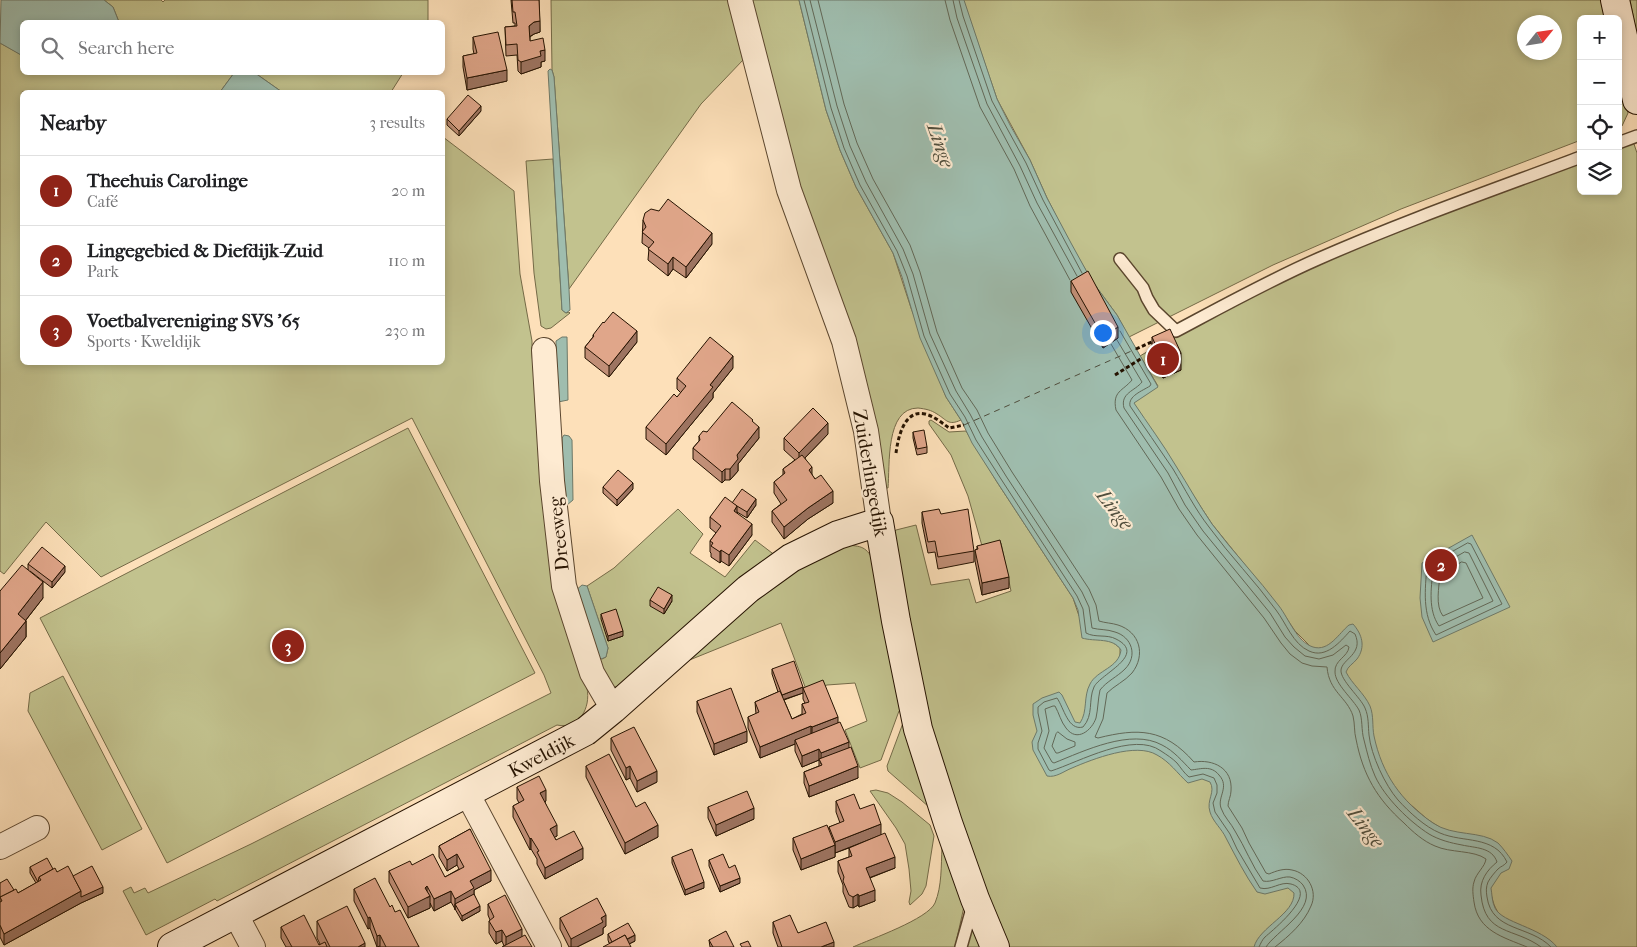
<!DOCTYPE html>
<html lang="en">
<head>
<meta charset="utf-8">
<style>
	:root { --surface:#fff; --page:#f2f2f2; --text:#202124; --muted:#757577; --line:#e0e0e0; --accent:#8f2418 }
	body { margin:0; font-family:"IM FELL French Canon",serif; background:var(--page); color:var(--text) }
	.controls { position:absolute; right:15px; top:15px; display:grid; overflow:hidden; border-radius:8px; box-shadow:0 2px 8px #0003 }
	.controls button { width:45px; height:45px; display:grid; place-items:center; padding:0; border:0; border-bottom:1px solid var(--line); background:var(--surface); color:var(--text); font:25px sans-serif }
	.compass { position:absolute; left:1517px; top:15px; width:45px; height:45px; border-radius:50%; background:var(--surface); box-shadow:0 2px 8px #0003; rotate:60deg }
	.you { position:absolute; left:1102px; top:332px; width:18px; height:18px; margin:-12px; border:4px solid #fff; border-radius:50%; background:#1a73e8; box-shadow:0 0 0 8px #1a73e833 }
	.badge { display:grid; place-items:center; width:32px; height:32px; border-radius:50%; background:var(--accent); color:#fff; font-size:16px; font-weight:700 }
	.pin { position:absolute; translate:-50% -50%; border:2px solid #fff; box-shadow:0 1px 5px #0006 }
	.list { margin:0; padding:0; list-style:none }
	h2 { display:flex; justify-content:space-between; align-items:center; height:65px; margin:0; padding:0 20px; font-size:21px }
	h2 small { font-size:16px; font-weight:400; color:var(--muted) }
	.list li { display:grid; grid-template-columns:32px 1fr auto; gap:15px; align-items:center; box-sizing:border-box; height:70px; padding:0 20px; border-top:1px solid var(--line) }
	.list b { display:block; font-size:19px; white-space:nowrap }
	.list p { margin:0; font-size:16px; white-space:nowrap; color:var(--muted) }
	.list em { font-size:16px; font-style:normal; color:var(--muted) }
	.icon { flex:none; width:28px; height:28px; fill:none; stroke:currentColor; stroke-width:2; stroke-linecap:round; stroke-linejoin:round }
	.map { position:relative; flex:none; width:1637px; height:947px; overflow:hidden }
	.search { position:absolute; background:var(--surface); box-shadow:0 2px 8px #0003; left:20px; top:20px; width:425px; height:55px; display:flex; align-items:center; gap:12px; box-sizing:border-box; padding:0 18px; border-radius:8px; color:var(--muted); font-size:19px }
	.panel { position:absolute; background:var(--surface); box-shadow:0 2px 8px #0003; left:20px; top:90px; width:425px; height:275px; border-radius:8px }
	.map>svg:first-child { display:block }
	.green { fill:#c2c28e; stroke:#746a47; fill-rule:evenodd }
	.water { fill:#9fbdae; stroke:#6e7968 }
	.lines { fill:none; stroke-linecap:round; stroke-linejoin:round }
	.shore { stroke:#626857; stroke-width:1 }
	.ferry { stroke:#504e3d; stroke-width:1; stroke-dasharray:6 5; stroke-linecap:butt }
	.lane-casing { stroke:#5b462e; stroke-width:14 }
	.street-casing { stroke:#5b462e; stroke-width:26 }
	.secondary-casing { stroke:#251200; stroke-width:30 }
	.path { stroke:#251200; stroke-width:3; stroke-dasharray:4 2.5; stroke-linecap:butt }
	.lane { stroke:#feebd2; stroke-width:11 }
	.street { stroke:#feebd2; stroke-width:24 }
	.secondary { stroke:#feebd2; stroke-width:28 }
	.wall { fill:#c18f77; stroke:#251200; fill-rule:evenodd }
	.shaded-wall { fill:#9d7461; stroke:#251200 }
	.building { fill:#e0a68a; stroke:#251200 }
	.labels { text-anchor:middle; stroke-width:4.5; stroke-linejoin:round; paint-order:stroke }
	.street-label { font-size:19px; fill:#251200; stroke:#feebd2 }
	.water-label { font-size:20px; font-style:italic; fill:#504e3d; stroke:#feebd2 }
</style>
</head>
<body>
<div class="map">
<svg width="1637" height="947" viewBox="0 0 1637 947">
	<rect width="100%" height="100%" fill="#fde0b9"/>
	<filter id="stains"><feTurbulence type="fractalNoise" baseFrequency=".004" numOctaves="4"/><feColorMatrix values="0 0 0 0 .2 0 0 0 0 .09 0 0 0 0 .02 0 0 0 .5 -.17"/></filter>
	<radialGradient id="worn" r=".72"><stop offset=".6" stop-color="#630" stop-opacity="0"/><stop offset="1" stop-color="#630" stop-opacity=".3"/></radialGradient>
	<!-- green -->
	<g class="green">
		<path d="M104,0H161L163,2L165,0H428V21L119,22L113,7Z"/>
		<path d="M551,0H728L743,60L701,104L569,289L554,77L552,70Z"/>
		<path d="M748,0H799L826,110L840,150L856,187L893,253L911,308L946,397L961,420C948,426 947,420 937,414C931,410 926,409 918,408C885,408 890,466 888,488H884L792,164Z"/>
		<path d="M963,0H1602L1606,19H1581V140L1401,209L1273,265L1129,337L1117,315L1092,281L1070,243L1047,198L1030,160L997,99ZM1524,22H1554V52H1524Z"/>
		<path d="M1630,0H1637V35Z"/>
		<path d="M0,43L22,55V72L234,73L220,92H22V362H442L443,137L514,191L520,274L532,341V354L549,550L587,688C591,708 579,730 557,725L217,901L215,899L146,935L123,891L131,887L134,893L145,888L148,893L251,844L551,693L544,675L412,418L101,577L46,522L4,574L0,571Z"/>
		<path d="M1618,71L1628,113L1622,126L1618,127Z"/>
		<path d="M255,73H403L391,92H282Z"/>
		<path d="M1633,141L1637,153V947H1531C1517,933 1495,917 1492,897L1442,829L1427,819L1402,797L1389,780L1383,766L1310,646L1295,631L1279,607L1212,524L1133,403L1158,386L1140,356L1187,328L1254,293L1370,240L1581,161V191H1618V147Z"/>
		<path d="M553,159L562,310L566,313L569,312L570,313L551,328L546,329L541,326L534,273L526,161Z"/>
		<path d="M931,420L949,432L966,431L997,482L1073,598L1079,616L1120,648V655L1347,947H1006L932,744L892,534L896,530L916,525L931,585L969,579L976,603L1011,591L1001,543L982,546L968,496L951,455L929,424V421Z"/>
		<path d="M408,428L535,673L167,863L40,618Z"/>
		<path d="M678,509L703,534L690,553L725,577L755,540L776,556L624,685L615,687L608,684L594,653L602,659L606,657L608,648L587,586L614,568Z"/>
		<path d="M844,545C862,546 866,546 875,563L903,710L899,711L881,760L860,768L845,730L867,721L855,683L827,685L807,692L781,623L687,661L775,581Z"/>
		<path d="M63,676L142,829L102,850L28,711L30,693Z"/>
		<path d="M903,723L929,807L888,771L887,766Z"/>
		<path d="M876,790L888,793L902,802L930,825L934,836L926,886L922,894L910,905L909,902L911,891L909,869L905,844L896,828L870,791Z"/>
		<path d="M942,848L965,902L955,947H853C871,939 928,919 935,903C942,886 941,866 942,848Z"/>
		<path d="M975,925L985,947H967L971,927Z"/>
	</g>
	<!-- water -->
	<g class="water">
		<path d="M1,0H104L113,7L119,22H22V55H21L0,43Z"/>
		<path d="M799,0H964L997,99L1010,125L1030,160L1047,198L1071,243L1092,281L1117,315L1158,387L1134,403C1148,424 1163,444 1176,466C1188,485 1199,505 1212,524C1233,552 1258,578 1279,606C1289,619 1297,642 1313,647C1329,652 1339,633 1349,625L1353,624C1362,634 1366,647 1357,659C1353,664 1348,666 1346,672C1352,684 1364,693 1370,706C1374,716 1372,726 1374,736C1382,774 1401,801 1433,823C1453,837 1481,830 1498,843C1503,848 1508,855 1512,861L1509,869L1501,873L1491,888C1492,894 1492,902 1495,908C1502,923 1541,927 1557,947H1254C1259,927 1295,914 1294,893L1288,888L1265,894L1257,892C1245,875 1236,857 1226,838C1222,829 1213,822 1210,812C1206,800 1216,792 1210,782L1202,779L1188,783C1177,773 1170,762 1157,755C1136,742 1093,759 1072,768C1064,771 1056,778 1047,776L1033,750L1032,742L1037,731L1033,715V704L1042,698L1059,692L1062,695L1075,722L1080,723C1088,711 1083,697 1090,684C1097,670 1119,668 1121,650C1113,637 1095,642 1082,638L1078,610L1073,598L997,482L972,443L961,420L946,397L920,338L902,277L893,253L856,187L840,150L826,110Z"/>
		<path d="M550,69L552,70L554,77L569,289L570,310L566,313L562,310L548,71Z"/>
		<path d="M234,73H255L282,92H220Z"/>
		<path d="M562,337H567L568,400L558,402L556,341Z"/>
		<path d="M564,435L569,436L572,440L573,500L567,505L564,502L562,438Z"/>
		<path d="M1472,535L1510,607L1433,642L1422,617L1420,598L1422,563Z"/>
		<path d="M582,585L587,586L608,648L606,657L601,659L594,653L575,591Z"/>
	</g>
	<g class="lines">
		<!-- shore -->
		<g class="shore">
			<path d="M804,0L831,108L844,148L860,185L897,251L907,276L924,336L950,394L965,417L976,440L1001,479L1077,596L1083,609L1086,633C1095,638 1107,634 1116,639C1148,655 1100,674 1094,687C1088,700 1094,715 1083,727C1068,731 1064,708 1057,698L1044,702L1038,707V713L1042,731L1038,743V749L1049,770L1051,771C1079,762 1134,731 1161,751C1167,755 1172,758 1177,763C1181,768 1184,773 1189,777L1203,774L1214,778L1217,785V793L1213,803L1215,812L1230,834L1237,849L1260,888C1271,891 1280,881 1291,884C1320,892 1273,930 1265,937C1262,940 1261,943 1259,947"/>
			<path d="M810,0L837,106L850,146L866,182L903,249L913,274L930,334L956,391L970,414L982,437L1006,476L1082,592L1089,607L1092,628C1099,630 1107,629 1115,632C1132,637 1138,656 1125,669C1117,677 1107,681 1100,690C1098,699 1098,709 1096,718C1092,730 1077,743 1066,728C1061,722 1059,713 1055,706H1053L1045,709L1049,731L1044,748L1052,762L1054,763C1084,751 1131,728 1162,745C1174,751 1182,761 1191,770C1201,769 1211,765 1219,775C1230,787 1217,797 1221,808C1224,817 1231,823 1235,831C1245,847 1252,866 1263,881C1272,883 1281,876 1290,877C1295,878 1300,881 1303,885C1319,908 1275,932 1266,947"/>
			<path d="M818,0L844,104L857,143L873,179L910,245L920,272L937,332L962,388L977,410L988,433L1012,472L1089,589L1096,605L1099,621C1105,623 1112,623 1118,625C1140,632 1146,655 1132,673C1125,681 1114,686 1107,693L1103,719L1095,737L1098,738C1138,728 1164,728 1194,762C1213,759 1233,768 1231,791C1231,796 1228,801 1228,806L1242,828L1249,843L1266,873L1269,874C1276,871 1284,868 1292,870C1308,873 1318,891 1311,906C1304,923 1289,936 1275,947"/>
			<path d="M945,0L950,20L980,107L1014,169L1030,206L1070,280"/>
			<path d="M953,0L957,18L987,104L1020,166L1037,203L1077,276"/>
			<path d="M959,0L963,16L992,101L1026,163L1043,200L1082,273"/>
			<path d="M1120,331L1151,384L1150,386C1142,391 1128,396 1130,406C1144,427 1159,448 1173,469C1185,489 1195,509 1209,527C1230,556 1255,581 1276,610C1286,623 1293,644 1309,651C1326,659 1340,642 1350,631L1355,634C1364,654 1342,659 1341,670C1340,680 1361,698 1365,708C1369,717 1368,726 1369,735C1371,755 1385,785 1398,800C1409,812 1425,827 1440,833C1463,843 1494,835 1507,862C1504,866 1501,866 1498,869C1495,872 1490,878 1488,882C1486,887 1486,891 1487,897C1492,932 1530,925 1551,947"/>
			<path d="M1117,340L1142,382C1135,391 1120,393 1124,408L1168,473L1185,505L1203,531L1270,613L1285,637L1294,647L1305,656L1319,659L1333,655L1346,645L1349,647C1348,657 1334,660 1335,672C1335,684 1353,699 1359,710C1363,719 1361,730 1364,740C1367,752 1370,765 1375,776C1385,798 1410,822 1429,834C1439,840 1451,843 1462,845C1475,848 1492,847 1497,862C1487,870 1479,881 1481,895C1485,936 1514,927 1541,947"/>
			<path d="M1111,344L1132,380C1123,391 1112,391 1116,410L1161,477L1179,509L1197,535L1264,618L1281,643L1290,654L1302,663L1312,666L1327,667C1329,692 1347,697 1353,716C1355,724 1354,732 1356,739C1363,775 1377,799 1404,823C1413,832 1423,841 1435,846C1450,853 1474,850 1486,859C1485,867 1476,873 1474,882C1472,888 1473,895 1474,902C1478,931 1503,937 1527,947"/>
			<path d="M1468,543L1471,544L1502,604L1436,635C1422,614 1425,590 1427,566Z"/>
			<path d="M1465,552L1469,553L1493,601L1439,626C1428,610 1431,589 1433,570Z"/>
			<path d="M1462,562L1466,563L1483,598L1443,616C1435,606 1439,587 1440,575Z"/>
			<path d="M1058,732L1067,739L1075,742V746L1058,753H1056L1052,746L1056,734Z"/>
		</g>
		<!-- ferry -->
		<path class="ferry" d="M964,425L1136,349"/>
		<defs>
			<g id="lane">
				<path d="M1618,143L1637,136"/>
				<path d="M1120,259L1143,288L1147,298L1154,310L1176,331C1223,306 1270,280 1318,259C1404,221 1493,190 1581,157"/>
				<path d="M961,947L973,905"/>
			</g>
			<g id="street">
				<path d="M740,0L789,190L844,341L866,431L879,522"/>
				<path d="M544,350L552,481L564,586L592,673L613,709"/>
				<path d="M467,793L549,947"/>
				<path d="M0,847L37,828"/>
				<path d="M236,915L253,947"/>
			</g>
			<g id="secondary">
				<path d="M1615,0L1637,100"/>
				<path d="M172,947L586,731L613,709L748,589L791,558L838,535L879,522L896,621L918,729L948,823L975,899L995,947"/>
			</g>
		</defs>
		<!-- lane casing -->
		<use href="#lane" class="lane-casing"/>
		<!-- street casing -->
		<use href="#street" class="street-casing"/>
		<!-- secondary casing -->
		<use href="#secondary" class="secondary-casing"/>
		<!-- path -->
		<g class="path">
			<path d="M1136,349L1156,340"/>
			<path d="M1115,375L1142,358"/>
			<path d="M896,453C898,438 904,409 925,414C934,416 942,423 949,428L964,425"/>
		</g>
		<!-- lane -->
		<use href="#lane" class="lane"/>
		<!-- street -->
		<use href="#street" class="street"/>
		<!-- secondary -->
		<use href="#secondary" class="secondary"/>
	</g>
	<!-- wall -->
	<g class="wall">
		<path d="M511,0H539L540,32L534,34L530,37V41L545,61L541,62V67L521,74L518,71L517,55L506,56L505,27L515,26V23H513Z"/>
		<path d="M473,37L507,81L467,90L463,67V56L474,54L473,49Z"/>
		<path d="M481,111L459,136L447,125V119Z"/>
		<path d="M643,220L712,244L686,278L673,269L668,276L648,260L649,248L642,243Z"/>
		<path d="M1071,281L1118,338L1103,348L1071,292Z"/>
		<path d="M593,335L637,342L609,377L585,358V347L593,337Z"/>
		<path d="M1152,337L1181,370L1163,378L1152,353Z"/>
		<path d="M733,368L713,393V398L666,455L646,439V427L681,393L677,389V378Z"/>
		<path d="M753,422L759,438L738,464V471L730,480H725L722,483L693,459V448L699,441V436L707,432Z"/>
		<path d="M913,432L927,447V453L917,455L913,438Z"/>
		<path d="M828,434L805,458L812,475L833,503L808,519L784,539L772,522V511L781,504L774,493V482L783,475V469L795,460L784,450V438Z"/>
		<path d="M603,487L633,489L617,506L603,493Z"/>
		<path d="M732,503L756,505L747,518L737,512V513L752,535L729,566L721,561L720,563L711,557V553L710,552V541L716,533L710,528V517Z"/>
		<path d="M922,512L941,514L974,551V562L938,569L935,552L928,553L922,523Z"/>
		<path d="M977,546L1009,588L982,595L975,561V550L977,549Z"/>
		<path d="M28,564L65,572L52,588L30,571L43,598L26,620V637L0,669V591L28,570Z"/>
		<path d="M650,600L672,601L664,614L650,606Z"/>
		<path d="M601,614L623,636L608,641L601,619Z"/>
		<path d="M772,669L803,688L838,723L849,748L858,778L809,797L804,783V772L819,766V760L802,767L795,751V744L760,758L748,728V717L756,714L755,702L778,692L772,674ZM803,693V699L805,703L802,704V714L792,719L784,700Z"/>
		<path d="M697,701L747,742L714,755L697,712Z"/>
		<path d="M611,738L657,782L637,792L630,778L626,780L611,750Z"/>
		<path d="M586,766L636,807L658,837L625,854L586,777Z"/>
		<path d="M517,787L546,801L545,802L557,836L554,837L556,840L583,859L545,879L537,864V859L531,849L530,850L513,817V806L519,803L517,799Z"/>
		<path d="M836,801L860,809L881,835L895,868L870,878L875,901L859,907L858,905L853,908L849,907L843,892V885L838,872V861L849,857V848L835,853V852V857L801,870L793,850V838L829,830V827L840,823L836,812Z"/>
		<path d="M708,807L754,819L716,836L708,818Z"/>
		<path d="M470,829L491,881L474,890V894L480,911L462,921L451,902L434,911L430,903V908L408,918L389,882V871L412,865L445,877L459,869L457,865L447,871L439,857V846Z"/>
		<path d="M672,857L704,888L685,895L672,863Z"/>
		<path d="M709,860L740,883L720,892L709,866Z"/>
		<path d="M30,867L53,869L57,872L73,876L103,893L81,903L4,945L0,937V883L18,893L36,883L30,873Z"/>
		<path d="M354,889L390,907L395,912L419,947H380V946L377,947L370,928L368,929L354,901Z"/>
		<path d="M488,904L522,936L504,946L502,941L496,944L495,943L489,933V921L490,920L488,915Z"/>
		<path d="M560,918L606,926L603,928V934L577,947H569L560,929Z"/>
		<path d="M317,921L365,947H286L281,938V927L319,945L320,944L317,938Z"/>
		<path d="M773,922L798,933L834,947H778L773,933Z"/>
		<path d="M608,934L635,941L629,944L609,943L608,940Z"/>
		<path d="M709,940L734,947H710Z"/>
	</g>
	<!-- shaded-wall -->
	<g class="shaded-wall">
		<path d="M540,21V32L534,34L529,37V26L534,22Z"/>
		<path d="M545,50V61L541,62V67L521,74V62L540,51Z"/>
		<path d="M507,70V81L467,90V78Z"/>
		<path d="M481,106V111L459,136V131Z"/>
		<path d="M712,233V244L686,278V267Z"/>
		<path d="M673,257V269L668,276V264Z"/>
		<path d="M1118,327V338L1103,348V337Z"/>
		<path d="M637,331V342L609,377V366Z"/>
		<path d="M1181,353V370L1163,378V361Z"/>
		<path d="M733,356V368L713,393V398L666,455V444L710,385Z"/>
		<path d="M828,423V434L799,464V453Z"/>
		<path d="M759,427V438L738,464V471L730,480V469L737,455Z"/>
		<path d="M812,467V479L809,470Z"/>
		<path d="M725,469V480L722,483V472Z"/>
		<path d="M633,483V489L617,506V500Z"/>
		<path d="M833,491V503L808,519L784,539V527L808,508Z"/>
		<path d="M756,499V505L747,518V512Z"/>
		<path d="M737,506V517L734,511Z"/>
		<path d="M752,524V535L729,566V555Z"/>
		<path d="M721,550V561L720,563V552Z"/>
		<path d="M65,566V572L52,588V582Z"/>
		<path d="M1009,577V588L982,595V583Z"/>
		<path d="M43,582V598L18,630V614Z"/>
		<path d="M672,595V601L664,614V609Z"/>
		<path d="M26,621V637L0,669V653Z"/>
		<path d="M623,631V636L608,641V636Z"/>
		<path d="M803,687V693L782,700V695Z"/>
		<path d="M838,717V728L812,738V727Z"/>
		<path d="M811,726V737L795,740V744L760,758V747Z"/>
		<path d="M747,731V742L714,755V744Z"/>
		<path d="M849,742V753L821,764V753Z"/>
		<path d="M819,749V760L802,767V756Z"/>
		<path d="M630,766V778L626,780V768Z"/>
		<path d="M858,766V778L809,797V786Z"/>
		<path d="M657,771V782L637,792V781Z"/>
		<path d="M546,790V801L540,804V793Z"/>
		<path d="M754,808V819L716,836V825Z"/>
		<path d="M881,824V835L835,853V842Z"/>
		<path d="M557,825V836L550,840V829Z"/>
		<path d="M658,825V837L625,854V843Z"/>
		<path d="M531,838V849L530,850V839Z"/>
		<path d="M835,845V857L801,870V859Z"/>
		<path d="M583,848V859L545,879V868Z"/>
		<path d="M457,854V865L447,871V860Z"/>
		<path d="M895,857V868L866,879V868Z"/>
		<path d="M491,870V881L474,890V899L455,904V910V899L470,881Z"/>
		<path d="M740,878V883L720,892V886Z"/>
		<path d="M704,882V888L685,895V890Z"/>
		<path d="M427,886V898L430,896V908L408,918V907L425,888Z"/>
		<path d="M103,887V893L81,903L4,945V934L81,891Z"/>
		<path d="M875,890V901L859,907V896Z"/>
		<path d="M451,891V902L434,911V899Z"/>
		<path d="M858,894V905L853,908V897Z"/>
		<path d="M480,906V911L462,921V916Z"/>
		<path d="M606,915V926L603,928V934L577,947H571V939L601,918Z"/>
		<path d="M370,917V928L368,929V918Z"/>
		<path d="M522,929V940L506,947V937Z"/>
		<path d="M502,930V941L496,944V932Z"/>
		<path d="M380,935V946L377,947V936Z"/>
		<path d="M635,935V941L623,947H614Z"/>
		<path d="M834,942V947H821Z"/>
		<path d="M365,943V947H358Z"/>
	</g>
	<!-- building -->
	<g class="building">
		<path d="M512,0H539L540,21L534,22L529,26L530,41L543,38L545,50L540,51L541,56L521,62L518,60L517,44L506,45L505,27L517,26L515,12H513Z"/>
		<path d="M498,32L507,70L467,78L463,56L477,53L473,37Z"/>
		<path d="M468,95L481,106L459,131L447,119Z"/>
		<path d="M668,199L712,233L686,267L673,257L668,264L648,249L654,242L642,232L646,227L643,220L645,213L651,209L659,211Z"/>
		<path d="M1088,271L1118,327L1103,337L1071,281Z"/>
		<path d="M613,312L637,331L609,366L585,347L594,336L593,335L603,322L604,323Z"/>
		<path d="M1170,329L1181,353L1163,361L1152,337Z"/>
		<path d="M710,337L733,356L710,385L713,387L666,444L646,427L674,394L677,397L686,386L677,378Z"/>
		<path d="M732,402L753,420L752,421L759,427L737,455L738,459L730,469H725L722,472L693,448L700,440L699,436L703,431L707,432Z"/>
		<path d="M813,408L828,423L799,453L784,438Z"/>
		<path d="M924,430L927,447L917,449L913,432Z"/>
		<path d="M802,455L812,467L809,470L815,479L821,475L833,491L808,508L784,527L772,511L787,500L774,482L785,473L783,469Z"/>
		<path d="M618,470L633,483L617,500L603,487Z"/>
		<path d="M742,489L756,499L747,512L732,503Z"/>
		<path d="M725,497L737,506L734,511L752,524L729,555L721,550L720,552L711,546L713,543L710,541L721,526L710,517Z"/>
		<path d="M939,509L941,514L968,509L974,551L938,557L935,541L928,542L922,512Z"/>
		<path d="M1000,540L1009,577L982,583L975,550L978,549L977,546Z"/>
		<path d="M42,547L65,566L52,582L28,564Z"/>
		<path d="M22,565L43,582L18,614L26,621L0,653V591Z"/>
		<path d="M658,587L672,595L664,609L650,600Z"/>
		<path d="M616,609L623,631L608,636L601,614Z"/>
		<path d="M794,661L803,687L782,695L772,669Z"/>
		<path d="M823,680L838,717L812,727L811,726L760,747L748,717L759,712L755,702L780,691L792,719L806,713L802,704L809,702L803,688Z"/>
		<path d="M731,688L747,731L714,744L697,701Z"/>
		<path d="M840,722L849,742L821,753L819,749L802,756L795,740Z"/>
		<path d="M634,727L657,771L637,781L630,766L626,768L611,738Z"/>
		<path d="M851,747L858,766L809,786L804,772L822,765L819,759Z"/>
		<path d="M609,754L636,807L645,802L658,825L625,843L586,766Z"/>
		<path d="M539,776L546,790L540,793L557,825L550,829L556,840L574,831L583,848L545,868L537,852L539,851L531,838L530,839L513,806L524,800L517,787Z"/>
		<path d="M747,791L754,808L716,825L708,807Z"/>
		<path d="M854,794L860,809L874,804L881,824L835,842L829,827L844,821L836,801Z"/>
		<path d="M827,825L835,845L801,859L793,838Z"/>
		<path d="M470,829L491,870L470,881L474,888L455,899L451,891L434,899L427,886L425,888L430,896L408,907L389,871L410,861L412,865L433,854L445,877L464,867L457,854L447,860L439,846Z"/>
		<path d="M885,833L895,857L866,868L875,890L859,896L858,894L853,897L849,895L843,881L844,877L838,861L852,856L849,848Z"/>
		<path d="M692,849L704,882L685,890L672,857Z"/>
		<path d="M723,854L729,868L735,865L740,878L720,886L709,860Z"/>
		<path d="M47,858L53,869L39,877L38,882L30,867Z"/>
		<path d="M68,866L81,891L4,934L0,925V902L2,901L0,897L16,889L18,893L41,880L39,877L55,868L57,872Z"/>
		<path d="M92,866L103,887L81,897V891L73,876Z"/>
		<path d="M375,878L390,907L392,905L395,912L400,910L419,947H386L380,935L377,936L370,917L368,918L354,889Z"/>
		<path d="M7,879L14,890L0,897V883Z"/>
		<path d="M474,894L480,906L462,916L455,904Z"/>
		<path d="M505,895L522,929L506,937L502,930L496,932L495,931L489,921L494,917L488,904Z"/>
		<path d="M597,898L606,915L601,918L603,922L571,939L560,918Z"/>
		<path d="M347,906L365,943L358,947H330L317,921Z"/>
		<path d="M304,915L319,945L325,942L327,947H292L281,927Z"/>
		<path d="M790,915L798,933L826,922L834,942L821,947H782L773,922Z"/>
		<path d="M628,923L635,935L627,939L625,935L612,942L608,934Z"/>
		<path d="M726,931L734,947H713L709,940Z"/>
		<path d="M525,935L532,947H502Z"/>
		<path d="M625,935L631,947H603Z"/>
		<path d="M748,941L751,947H742L740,944Z"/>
	</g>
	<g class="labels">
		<!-- street labels -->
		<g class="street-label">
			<text transform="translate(871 473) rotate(80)" y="7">Zuiderlingedijk</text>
			<text transform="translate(558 534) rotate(-96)" y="7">Dreeweg</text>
			<text transform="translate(541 755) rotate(-28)" y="7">Kweldijk</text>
		</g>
		<!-- water labels -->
		<g class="water-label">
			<text transform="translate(941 145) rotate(71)" y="7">Linge</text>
			<text transform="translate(1115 509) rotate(52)" y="7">Linge</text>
			<text transform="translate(1366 827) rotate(52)" y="7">Linge</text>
		</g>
	</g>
	<rect width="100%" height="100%" filter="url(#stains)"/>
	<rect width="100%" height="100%" fill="url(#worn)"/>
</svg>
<div class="controls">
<button>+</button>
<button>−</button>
<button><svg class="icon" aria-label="locate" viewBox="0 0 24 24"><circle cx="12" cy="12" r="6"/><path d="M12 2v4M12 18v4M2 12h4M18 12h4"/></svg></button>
<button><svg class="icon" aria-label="layers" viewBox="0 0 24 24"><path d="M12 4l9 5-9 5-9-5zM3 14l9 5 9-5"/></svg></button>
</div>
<svg class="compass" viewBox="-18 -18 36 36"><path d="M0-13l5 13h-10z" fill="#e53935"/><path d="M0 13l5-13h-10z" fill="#757577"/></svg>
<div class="you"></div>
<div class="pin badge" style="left:1163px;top:359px">1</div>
<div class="pin badge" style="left:1441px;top:565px">2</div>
<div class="pin badge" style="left:288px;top:646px">3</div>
<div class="search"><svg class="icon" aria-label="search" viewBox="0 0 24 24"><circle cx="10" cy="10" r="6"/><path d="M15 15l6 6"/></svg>Search here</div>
<section class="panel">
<h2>Nearby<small>3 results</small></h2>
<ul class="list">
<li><span class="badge">1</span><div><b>Theehuis Carolinge</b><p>Café</p></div><em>20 m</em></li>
<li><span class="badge">2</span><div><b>Lingegebied &amp; Diefdijk-Zuid</b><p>Park</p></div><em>110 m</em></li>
<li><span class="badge">3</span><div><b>Voetbalvereniging SVS '65</b><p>Sports · Kweldijk</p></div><em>230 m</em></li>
</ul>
</section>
</div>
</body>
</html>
